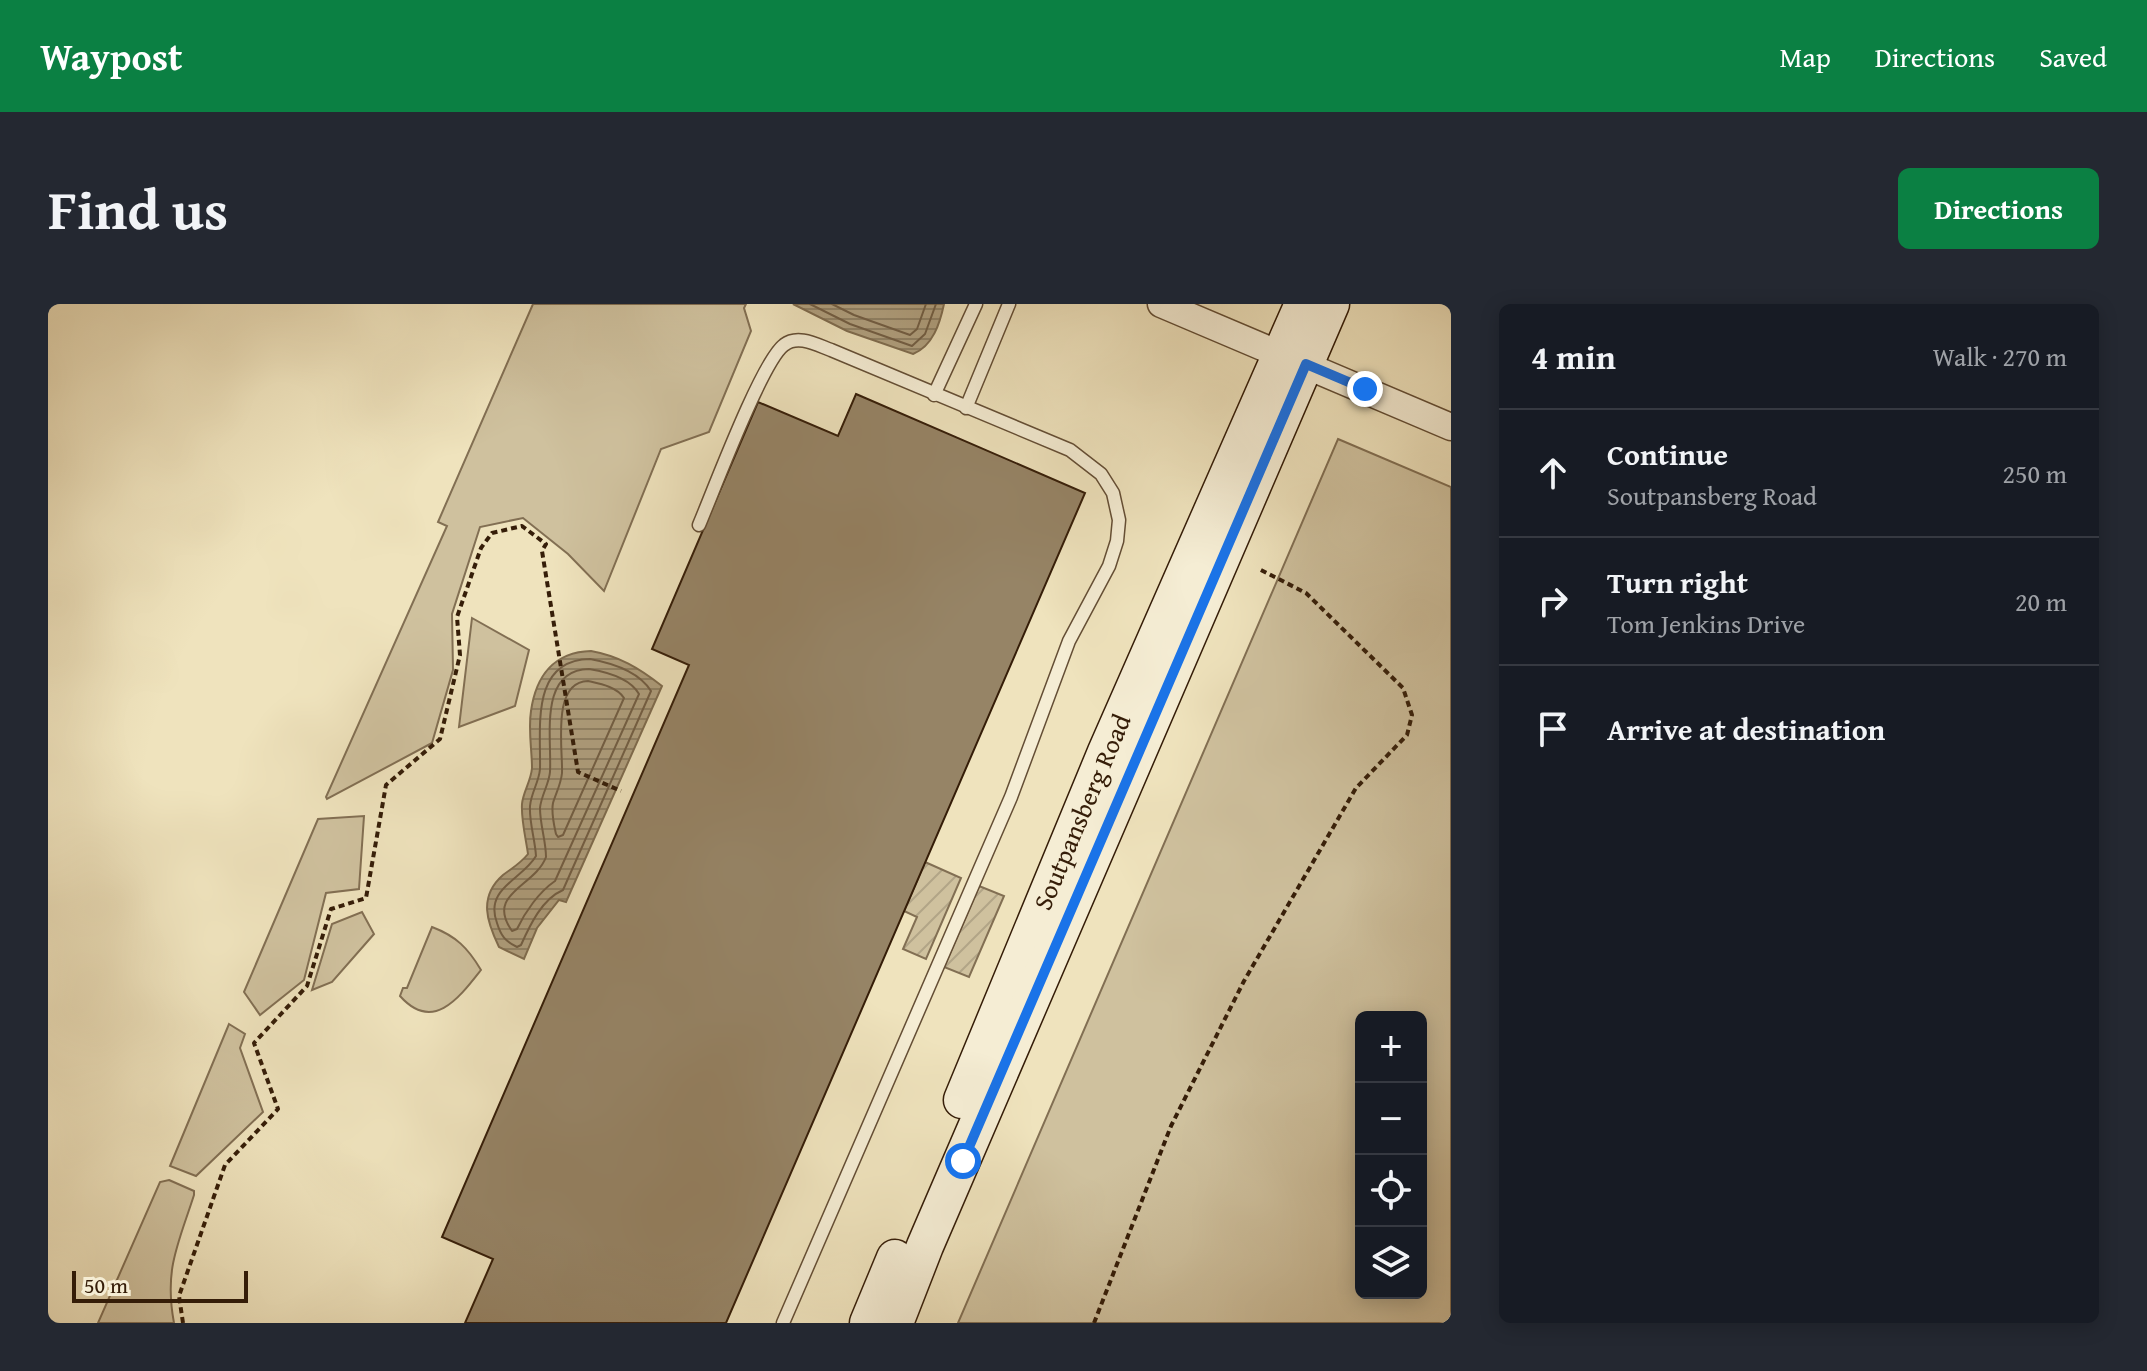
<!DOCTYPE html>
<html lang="en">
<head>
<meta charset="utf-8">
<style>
	:root { --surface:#171b24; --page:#242831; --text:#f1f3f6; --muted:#9ea1a6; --line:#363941; --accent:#0b8043 }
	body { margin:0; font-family:"Gentium Book Plus",serif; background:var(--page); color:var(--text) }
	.controls { position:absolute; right:24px; bottom:24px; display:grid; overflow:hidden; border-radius:12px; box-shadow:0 4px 20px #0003 }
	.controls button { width:72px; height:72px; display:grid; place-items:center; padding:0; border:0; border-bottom:2px solid var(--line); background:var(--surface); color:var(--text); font:40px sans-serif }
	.scale { position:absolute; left:24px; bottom:20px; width:176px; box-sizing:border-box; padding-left:8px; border:4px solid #351d08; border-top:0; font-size:22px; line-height:28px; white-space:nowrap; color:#351d08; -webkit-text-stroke:6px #f5edd4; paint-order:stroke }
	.stop { position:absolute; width:24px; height:24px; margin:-18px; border:6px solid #1a73e8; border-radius:50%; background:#fff }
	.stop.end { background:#1a73e8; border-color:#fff; box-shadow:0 2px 8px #0008 }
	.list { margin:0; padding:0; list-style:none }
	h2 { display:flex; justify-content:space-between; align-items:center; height:104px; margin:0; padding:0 32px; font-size:34px }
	h2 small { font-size:26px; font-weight:400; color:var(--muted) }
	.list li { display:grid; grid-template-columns:52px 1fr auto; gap:24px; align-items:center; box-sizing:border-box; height:128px; padding:0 32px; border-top:2px solid var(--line) }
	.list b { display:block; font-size:30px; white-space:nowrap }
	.list p { margin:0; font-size:26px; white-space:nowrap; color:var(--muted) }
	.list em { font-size:26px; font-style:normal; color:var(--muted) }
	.icon { flex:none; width:44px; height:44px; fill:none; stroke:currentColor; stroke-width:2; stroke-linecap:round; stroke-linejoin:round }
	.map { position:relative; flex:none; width:1403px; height:1019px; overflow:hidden; border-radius:12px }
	header { display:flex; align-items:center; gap:48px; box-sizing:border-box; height:112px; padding:0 40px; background:var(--accent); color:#fff }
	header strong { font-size:38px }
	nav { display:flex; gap:44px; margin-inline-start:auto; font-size:28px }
	.intro { display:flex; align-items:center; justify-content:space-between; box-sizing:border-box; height:192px; padding:0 48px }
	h1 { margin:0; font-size:56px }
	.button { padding:20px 36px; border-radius:12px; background:var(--accent); color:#fff; font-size:28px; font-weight:700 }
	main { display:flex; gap:48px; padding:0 48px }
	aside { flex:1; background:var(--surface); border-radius:12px; box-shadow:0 4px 20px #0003 }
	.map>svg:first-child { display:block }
	.grass { fill:#cfc19e; stroke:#826f53; stroke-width:2; fill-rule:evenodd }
	.garden { fill:url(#garden-furrows); stroke:#826f53; stroke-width:2 }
	.water { fill:url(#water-rules); stroke:#7f6c4f; stroke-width:2 }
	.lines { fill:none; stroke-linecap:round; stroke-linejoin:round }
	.shore { stroke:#725e44; stroke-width:2 }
	.building { fill:#968466; stroke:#351d08; stroke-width:2 }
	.lane-casing { stroke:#644e35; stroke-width:15 }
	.street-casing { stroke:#644e35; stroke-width:29 }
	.secondary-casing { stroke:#351d08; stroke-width:39 }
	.path { stroke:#351d08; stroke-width:4; stroke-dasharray:6 4; stroke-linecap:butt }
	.lane { stroke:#f5edd4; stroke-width:12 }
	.street { stroke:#f5edd4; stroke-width:26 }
	.secondary { stroke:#f5edd4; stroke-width:36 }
	.route { stroke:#1a73e8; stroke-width:10 }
	.labels { text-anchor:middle; stroke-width:6; stroke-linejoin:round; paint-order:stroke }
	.street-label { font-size:26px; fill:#351d08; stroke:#f5edd4 }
</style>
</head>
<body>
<header>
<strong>Waypost</strong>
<nav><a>Map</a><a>Directions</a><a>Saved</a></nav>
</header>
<div class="intro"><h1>Find us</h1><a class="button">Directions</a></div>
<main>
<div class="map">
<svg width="1403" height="1019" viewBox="0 0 1403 1019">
	<defs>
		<pattern id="garden-furrows" width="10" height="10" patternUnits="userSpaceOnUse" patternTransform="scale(2)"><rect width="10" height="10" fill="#cfc19e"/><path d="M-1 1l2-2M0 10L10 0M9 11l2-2" fill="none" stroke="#b2a587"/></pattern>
		<pattern id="water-rules" width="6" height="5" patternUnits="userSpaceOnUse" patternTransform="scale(2)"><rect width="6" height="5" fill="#b0a07f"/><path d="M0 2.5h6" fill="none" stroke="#908266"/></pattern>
	</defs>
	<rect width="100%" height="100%" fill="#efe3bd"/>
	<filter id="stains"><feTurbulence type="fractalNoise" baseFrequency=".0025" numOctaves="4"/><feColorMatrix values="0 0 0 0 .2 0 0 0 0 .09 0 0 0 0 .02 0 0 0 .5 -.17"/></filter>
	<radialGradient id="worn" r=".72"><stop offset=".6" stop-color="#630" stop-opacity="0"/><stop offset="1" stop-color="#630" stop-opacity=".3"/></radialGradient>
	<!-- grass -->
	<g class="grass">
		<path d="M485,0H698L696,4L703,27L661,128L613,145L556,287L520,250L475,214L432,223L404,310L405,366L384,439L279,495L278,493L399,222L390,218Z"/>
		<path d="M1290,135L1403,183V1019H910ZM1313,713H1373V989H1313Z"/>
		<path d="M424,314L481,346L467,402L411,423Z"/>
		<path d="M316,512L311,585L278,589L256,676L212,711L196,688L270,515Z"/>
		<path d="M314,608L326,630L284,678L264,686L284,620Z"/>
		<path d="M384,623C408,632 420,644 433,666C411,694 385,729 352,692L355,684H359Z"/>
		<path d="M181,720L197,730L192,744L215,808L148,872L122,862Z"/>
		<path d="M121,876L146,887V891C130,941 116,965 126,1019H50L112,878Z"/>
	</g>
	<!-- garden -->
	<g class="garden">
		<path d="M877,558L913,574L878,655L855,645L869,613L856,607Z"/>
		<path d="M931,582L956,592L921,673L896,663Z"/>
	</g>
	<!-- water -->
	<g class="water">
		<path d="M745,0H896C892,19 885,42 865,50L799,27Z"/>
		<path d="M543,347C571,352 591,364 614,382L518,598L511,596L489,624L476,655L451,643C439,618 430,593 455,571C464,564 472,560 480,550C478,535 473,516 474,500C475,488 483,477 484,464C484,446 480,426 483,407C488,372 506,348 543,347Z"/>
	</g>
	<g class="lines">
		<!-- shore -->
		<g class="shore">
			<path d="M762,0L802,20L864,42L877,30L888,0"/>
			<path d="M784,0L806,11L862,31L869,25L878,0"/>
			<path d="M542,355C564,359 591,368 603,387L515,586C494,595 482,621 473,641L469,643C457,637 453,632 449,619C436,584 474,576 488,552C487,535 481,518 482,502C483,489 491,478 492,465C493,424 482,356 542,355Z"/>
			<path d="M541,365C559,368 582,374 591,390L507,577C491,588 477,608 469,625L464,627C437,589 487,583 498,553C498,537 492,521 492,504C493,492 501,480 502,468C504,434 490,366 541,365Z"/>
			<path d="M540,377C553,380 569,383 576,394L515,531L510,533L508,530C506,521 503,509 505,499C508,489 513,480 514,469C515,445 503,378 540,377Z"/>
		</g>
	</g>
	<!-- building -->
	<path class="building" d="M808,90L1037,189L678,1019H417L445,955L394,933L641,361L604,345L710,98L790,132Z"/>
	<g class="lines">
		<defs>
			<g id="lane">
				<path d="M886,91L928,0"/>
				<path d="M918,104L961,0"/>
				<path d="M651,221C665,188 714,57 736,41C750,30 769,41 783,46L1022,146L1053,170L1065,189L1071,216L1069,237L1061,262L1021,337L963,493L735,1019"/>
			</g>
			<path id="street" d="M1113,0L1403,123"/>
			<g id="secondary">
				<path d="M914,796L1058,448L1255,0"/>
				<path d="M820,1019L847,954"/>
				<path d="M847,1019L877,942L1283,0"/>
			</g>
		</defs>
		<!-- lane casing -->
		<use href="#lane" class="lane-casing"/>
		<!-- street casing -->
		<use href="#street" class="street-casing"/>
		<!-- secondary casing -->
		<use href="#secondary" class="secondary-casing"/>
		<!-- path -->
		<g class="path">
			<path d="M135,1019L131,992L177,861L230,805L206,739L259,682L283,605L318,594L338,481L392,435L412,351L409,313L433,244L444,229L474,222L498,240L494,247L530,468L573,487"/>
			<path d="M1046,1019L1123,822L1196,677L1308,484L1359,431L1364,411L1355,384L1258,289L1211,265"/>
		</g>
		<!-- lane -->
		<use href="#lane" class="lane"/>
		<!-- street -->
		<use href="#street" class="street"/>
		<!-- secondary -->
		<use href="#secondary" class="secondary"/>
	</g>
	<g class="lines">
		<!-- route -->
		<path class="route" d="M915,857L1258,60L1317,85"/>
	</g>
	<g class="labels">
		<!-- street labels -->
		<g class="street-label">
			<text transform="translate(1034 508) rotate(-67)" y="9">Soutpansberg Road</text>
		</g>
	</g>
	<rect width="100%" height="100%" filter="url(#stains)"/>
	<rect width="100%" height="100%" fill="url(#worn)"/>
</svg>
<div class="controls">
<button>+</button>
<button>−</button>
<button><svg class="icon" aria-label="locate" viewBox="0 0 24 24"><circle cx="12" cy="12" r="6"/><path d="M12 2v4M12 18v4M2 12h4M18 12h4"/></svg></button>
<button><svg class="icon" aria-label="layers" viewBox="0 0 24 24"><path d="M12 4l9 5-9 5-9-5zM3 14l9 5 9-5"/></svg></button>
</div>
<div class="scale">50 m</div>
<div class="stop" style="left:915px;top:857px"></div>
<div class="stop end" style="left:1317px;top:85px"></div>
</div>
<aside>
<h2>4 min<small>Walk · 270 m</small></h2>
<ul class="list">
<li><svg class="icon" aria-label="ahead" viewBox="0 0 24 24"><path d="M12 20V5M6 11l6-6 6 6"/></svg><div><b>Continue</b><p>Soutpansberg Road</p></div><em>250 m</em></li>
<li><svg class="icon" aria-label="right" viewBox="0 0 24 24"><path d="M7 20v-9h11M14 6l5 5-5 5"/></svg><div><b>Turn right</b><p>Tom Jenkins Drive</p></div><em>20 m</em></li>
<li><svg class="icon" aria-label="arrive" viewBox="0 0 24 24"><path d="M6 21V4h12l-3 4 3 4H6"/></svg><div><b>Arrive at destination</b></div></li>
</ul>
</aside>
</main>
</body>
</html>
